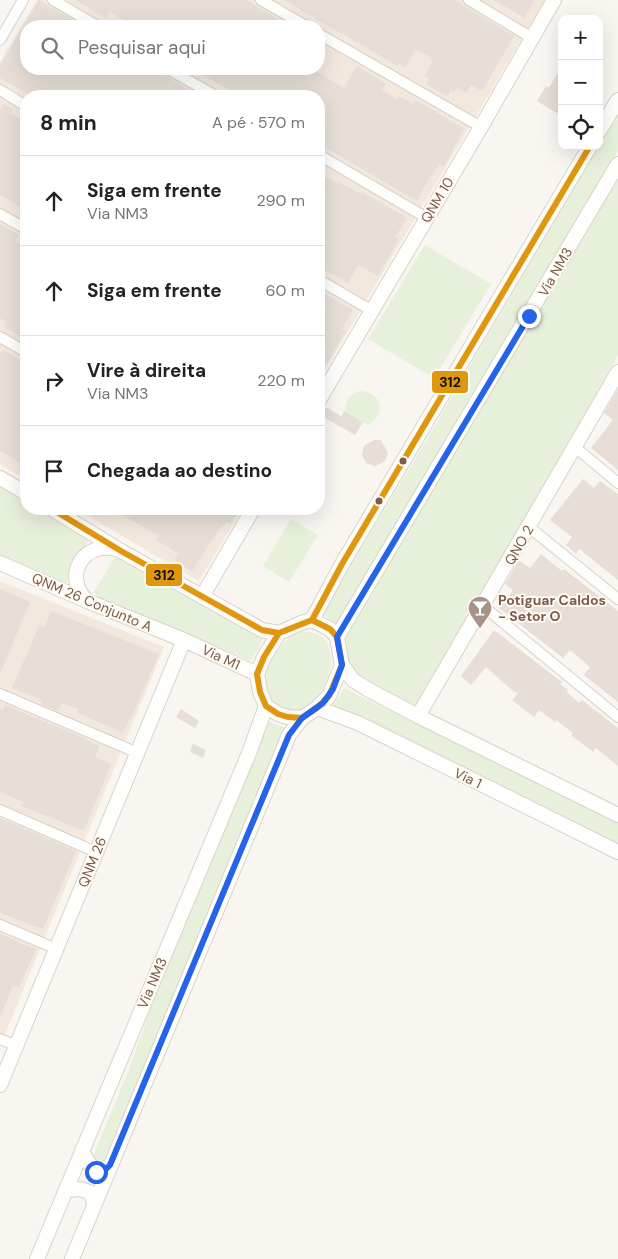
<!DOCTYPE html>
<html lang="pt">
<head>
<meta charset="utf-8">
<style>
	:root { --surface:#fff; --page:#f2f2f2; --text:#222; --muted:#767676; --line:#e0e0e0 }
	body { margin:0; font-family:"DM Sans",sans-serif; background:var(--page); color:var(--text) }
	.controls { position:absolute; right:15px; top:15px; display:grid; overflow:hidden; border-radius:10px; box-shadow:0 5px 20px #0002 }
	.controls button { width:45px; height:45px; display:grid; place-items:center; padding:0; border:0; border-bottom:1px solid var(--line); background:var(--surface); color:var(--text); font:25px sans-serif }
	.stop { position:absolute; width:15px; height:15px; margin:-11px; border:4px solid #2563eb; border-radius:50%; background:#fff }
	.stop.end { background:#2563eb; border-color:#fff; box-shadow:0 1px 5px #0008 }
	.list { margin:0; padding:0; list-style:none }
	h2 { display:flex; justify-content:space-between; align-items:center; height:65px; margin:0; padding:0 20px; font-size:21px }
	h2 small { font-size:16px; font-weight:400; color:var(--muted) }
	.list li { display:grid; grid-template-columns:32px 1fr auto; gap:15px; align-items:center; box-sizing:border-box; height:90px; padding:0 20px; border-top:1px solid var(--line) }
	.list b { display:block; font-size:19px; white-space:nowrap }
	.list p { margin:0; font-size:16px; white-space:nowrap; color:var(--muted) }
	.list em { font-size:16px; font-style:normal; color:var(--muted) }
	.icon { flex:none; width:28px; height:28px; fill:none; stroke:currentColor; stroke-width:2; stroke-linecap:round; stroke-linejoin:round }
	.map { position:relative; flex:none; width:618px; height:1259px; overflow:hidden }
	.search { position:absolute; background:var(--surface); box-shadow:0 5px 20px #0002; left:20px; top:20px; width:305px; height:55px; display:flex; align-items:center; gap:12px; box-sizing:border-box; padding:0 18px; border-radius:20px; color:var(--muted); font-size:19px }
	.panel { position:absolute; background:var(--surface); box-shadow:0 5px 20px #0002; left:20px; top:90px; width:305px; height:425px; border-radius:20px }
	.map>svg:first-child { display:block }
	.residential { fill:#f2e8de; fill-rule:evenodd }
	.green { fill:#e7f0db }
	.building { fill:#e6ded7 }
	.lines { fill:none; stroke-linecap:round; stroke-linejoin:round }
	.street-casing { stroke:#d7d1cb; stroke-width:12 }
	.secondary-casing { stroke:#d9d2cb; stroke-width:16 }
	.street { stroke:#fefefd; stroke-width:10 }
	.secondary { stroke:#fefefd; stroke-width:14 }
	.bus-1-casing { stroke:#fffaf3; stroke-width:10 }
	.bus-1 { stroke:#de970f; stroke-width:6 }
	.route { stroke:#2563eb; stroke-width:6 }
	.bus-dot { fill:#7a5c4d; stroke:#fffaf3; stroke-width:2 }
	.labels { text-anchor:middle; stroke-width:4; stroke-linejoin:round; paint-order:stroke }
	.street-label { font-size:14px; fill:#7a5c4d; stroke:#fffaf3 }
	.poi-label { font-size:14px; font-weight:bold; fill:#7a5c4d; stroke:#fffaf3; text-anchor:start }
	.line-badge { stroke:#fffaf3; stroke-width:2 }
	.pale-badge-label { font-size:14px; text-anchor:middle; font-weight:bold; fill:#111 }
</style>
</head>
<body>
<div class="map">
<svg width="618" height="1259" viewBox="0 0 618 1259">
	<rect width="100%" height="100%" fill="#f9f5f0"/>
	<!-- residential -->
	<g class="residential">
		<path d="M37,0H545L319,380V96H26V480L0,464V62ZM26,26H319V69H26Z"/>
		<path d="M76,509H242L199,581Z"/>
		<path d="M0,581L164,647L0,1046Z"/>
	</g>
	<!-- green -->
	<g class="green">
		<path d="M618,112V151L337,625L327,617L320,615L422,448Z"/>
		<path d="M618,177V355L424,694L418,703L413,706C379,689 342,681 347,636Z"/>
		<path d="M425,245L491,284L434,378L368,339Z"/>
		<path d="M360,391C382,392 387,414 368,425L345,412C345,401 350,394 360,391Z"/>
		<path d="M0,485L26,501V509H39L89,539L65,584L0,556Z"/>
		<path d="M291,519L318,535L289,582L263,566Z"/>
		<path d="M115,557L263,639L251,661L101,599L94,592Z"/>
		<path d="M299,632C356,627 326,716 290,712C284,711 278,707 272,704C270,699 266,692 265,686C262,663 280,641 299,632Z"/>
		<path d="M344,688L618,822V844L358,716L333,706Z"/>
		<path d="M268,721L287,729L106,1160L100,1163L96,1160L94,1154L128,1072L165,969Z"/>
	</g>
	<!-- building -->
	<g class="building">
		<path d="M39,0L82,26H26V69H154L200,96H30L24,92L0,78V65Z"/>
		<path d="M75,0H247L277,19L272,26H122L125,21L110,12L106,18Z"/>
		<path d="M284,0H454L514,36L482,91L471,85L466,93L457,88L454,92L451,90L448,96L426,84L429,78L424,76L433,61L431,60L432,58L416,49L405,67L399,63L397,66Z"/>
		<path d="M494,0H535L524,18Z"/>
		<path d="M562,65V116L537,101L546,86L549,88Z"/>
		<path d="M357,66L386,84L382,90L397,99L399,96L413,104L416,100L464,129L444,167L439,164L427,182L417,201L319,144V96H239L192,69H312L344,88Z"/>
		<path d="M4,104L13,109L11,113L26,123V210L0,195V110Z"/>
		<path d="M319,173L338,184L339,182L361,194L362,192L407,218L395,237L399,239L378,276L358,265L348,283L319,267Z"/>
		<path d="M0,224L19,235L15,241L26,247V340L4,327L6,322L0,318Z"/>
		<path d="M319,290L353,310L342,329L346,331L319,376Z"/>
		<path d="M3,350L23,362L20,367L26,371V462L24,461L22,464L0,451V354Z"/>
		<path d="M618,389V470L591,448L613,420L604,413Z"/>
		<path d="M324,408H328L342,417L344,411L363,422L355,435L320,415Z"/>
		<path d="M374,440H381L388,453L385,461L375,466L366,463L362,454L364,446Z"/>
		<path d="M583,479L594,488L600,481L618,494V580L579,549L576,554L566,545L572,537L550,520Z"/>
		<path d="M112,509H240L230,524L228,522L220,528L192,571L174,560L179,554L156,540L159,536Z"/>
		<path d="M541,554L562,571L564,569L618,611V702L584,675L590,667L570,650L563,658L499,608L513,590L505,584L519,560L530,568Z"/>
		<path d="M0,589L30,602L0,674Z"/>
		<path d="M51,611L159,654L133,714L122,733L77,712L78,709L62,703L58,711L43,705L39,699L12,688L39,626L44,628Z"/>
		<path d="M494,630L562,682L560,684L568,690L567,692L579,703L582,700L618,728V766L596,748L593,752L571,735L573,733L556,720L555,722L539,710L534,717L512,700L518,693L514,692L486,667L471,685L461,676Z"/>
		<path d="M5,705L84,738V739L100,746L95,757L111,764L84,831L22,806L24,802L0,792V709L3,710Z"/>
		<path d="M181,709L199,721L195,728L176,717Z"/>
		<path d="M193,744L206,750L203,758L190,752Z"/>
		<path d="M0,818L76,851L43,929L0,913Z"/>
		<path d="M0,934L36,949L19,988L13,985L0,1017Z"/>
	</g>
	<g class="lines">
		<defs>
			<g id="street">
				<path d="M53,0L97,26"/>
				<path d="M261,0L306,26"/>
				<path d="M469,0L532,38"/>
				<path d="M319,34L481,127"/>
				<path d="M0,40L23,0"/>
				<path d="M168,69L216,96"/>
				<path d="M0,90L26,106"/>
				<path d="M319,155L427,218"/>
				<path d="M0,214L26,229"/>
				<path d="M319,280L371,310"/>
				<path d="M0,337L26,352"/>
				<path d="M575,447L618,483"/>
				<path d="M529,527L618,599"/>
				<path d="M483,606L618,717"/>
				<path d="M0,694L138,753"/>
				<path d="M0,810L96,852"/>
				<path d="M0,925L57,949"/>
				<path d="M0,1039L17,1046"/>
			</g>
			<g id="secondary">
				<path d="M599,131L618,100"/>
				<path d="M319,400L481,127L554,0"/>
				<path d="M0,478L26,493"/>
				<path d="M52,509L121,551L262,630L279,633"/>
				<path d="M0,563L87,601L184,640L257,674"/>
				<path d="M203,595L253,509"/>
				<path d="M86,600C63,576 83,541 116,549"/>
				<path d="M312,620L342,564L590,146"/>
				<path d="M312,620L330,629L337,637L342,665L329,696L317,708L302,718L288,717L278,714L266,706L260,692L257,674L264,657L279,633L301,623Z"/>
				<path d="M337,637L618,164"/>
				<path d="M342,665L353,680L369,690L418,716L618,815"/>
				<path d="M317,708L358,723L618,852"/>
				<path d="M418,716L618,372"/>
				<path d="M0,1085L184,640"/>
				<path d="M82,1150L86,1159L96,1172L105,1170L111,1165"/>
				<path d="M66,1190L81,1189L91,1193L94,1204"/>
				<path d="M37,1259L249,753L266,706"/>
				<path d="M72,1259L283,750L289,735L302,718"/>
			</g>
		</defs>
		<!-- street casing -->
		<use href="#street" class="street-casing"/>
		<!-- secondary casing -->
		<use href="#secondary" class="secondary-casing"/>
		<!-- street -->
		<use href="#street" class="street"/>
		<!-- secondary -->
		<use href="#secondary" class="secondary"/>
		<defs>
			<g id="bus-1">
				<path d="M52,509L121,551L262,630L279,633"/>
				<path d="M312,620L342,564L590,146"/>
				<path d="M312,620L330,629L337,637L342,665L329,696L317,708L302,718L288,717L278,714L266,706L260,692L257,674L264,657L279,633Z"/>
			</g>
		</defs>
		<!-- bus-1 casing -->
		<use href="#bus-1" class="bus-1-casing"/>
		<!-- bus-1 -->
		<use href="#bus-1" class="bus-1"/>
	</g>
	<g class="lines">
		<!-- route -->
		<path class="route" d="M96,1172L105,1170L110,1165L289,735L302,718L323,703L333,689L342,665L337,637L529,316"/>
	</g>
	<!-- icons -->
	<defs>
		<symbol id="bar-pin" viewBox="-11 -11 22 30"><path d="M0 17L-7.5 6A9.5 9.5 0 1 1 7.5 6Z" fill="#a69286" stroke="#fffaf3"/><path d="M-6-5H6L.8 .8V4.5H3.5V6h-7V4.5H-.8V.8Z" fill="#fff"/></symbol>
	</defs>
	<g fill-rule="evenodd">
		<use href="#bar-pin" x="466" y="594" width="28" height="38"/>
	</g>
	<!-- markers -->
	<g class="bus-dot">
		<circle cx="403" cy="461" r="4.5"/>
		<circle cx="379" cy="501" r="4.5"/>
	</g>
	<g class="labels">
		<!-- street labels -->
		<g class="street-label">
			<text transform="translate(437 200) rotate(-59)" y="5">QNM 10</text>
			<text transform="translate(555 272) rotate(-60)" y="5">Via NM3</text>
			<text transform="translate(519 545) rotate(-60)" y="5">QNO 2</text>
			<text transform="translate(92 602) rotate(23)" y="5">QNM 26 Conjunto A</text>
			<text transform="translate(221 657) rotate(25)" y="5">Via M1</text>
			<text transform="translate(468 778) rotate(26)" y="5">Via 1</text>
			<text transform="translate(92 862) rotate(-68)" y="5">QNM 26</text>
			<text transform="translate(152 983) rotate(-67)" y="5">Via NM3</text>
		</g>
		<!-- poi labels -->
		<g class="poi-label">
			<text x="498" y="605">Potiguar Caldos<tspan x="498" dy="16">- Setor O</tspan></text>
		</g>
	</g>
	<g class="line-badge">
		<rect x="431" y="370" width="38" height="24" rx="5" fill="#de970f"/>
		<rect x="145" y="563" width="38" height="24" rx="5" fill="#de970f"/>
	</g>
	<g class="pale-badge-label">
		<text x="450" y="387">312</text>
		<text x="164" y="580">312</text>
	</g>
</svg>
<div class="controls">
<button>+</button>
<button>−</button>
<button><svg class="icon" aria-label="locate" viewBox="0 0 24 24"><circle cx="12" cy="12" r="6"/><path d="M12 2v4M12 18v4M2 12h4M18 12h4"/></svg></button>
</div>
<div class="stop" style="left:96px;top:1172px"></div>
<div class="stop end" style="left:529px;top:316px"></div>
<div class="search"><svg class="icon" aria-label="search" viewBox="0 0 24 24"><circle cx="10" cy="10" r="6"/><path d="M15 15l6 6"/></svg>Pesquisar aqui</div>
<section class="panel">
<h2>8 min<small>A pé · 570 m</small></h2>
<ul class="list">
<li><svg class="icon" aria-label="ahead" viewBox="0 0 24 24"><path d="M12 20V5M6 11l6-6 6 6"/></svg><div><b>Siga em frente</b><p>Via NM3</p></div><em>290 m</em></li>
<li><svg class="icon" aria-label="ahead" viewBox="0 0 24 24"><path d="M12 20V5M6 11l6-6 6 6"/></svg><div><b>Siga em frente</b></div><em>60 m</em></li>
<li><svg class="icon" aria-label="right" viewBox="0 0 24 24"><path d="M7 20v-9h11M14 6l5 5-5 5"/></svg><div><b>Vire à direita</b><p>Via NM3</p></div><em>220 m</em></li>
<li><svg class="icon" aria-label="arrive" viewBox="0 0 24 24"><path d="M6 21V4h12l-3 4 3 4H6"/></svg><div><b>Chegada ao destino</b></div></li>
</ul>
</section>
</div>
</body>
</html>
